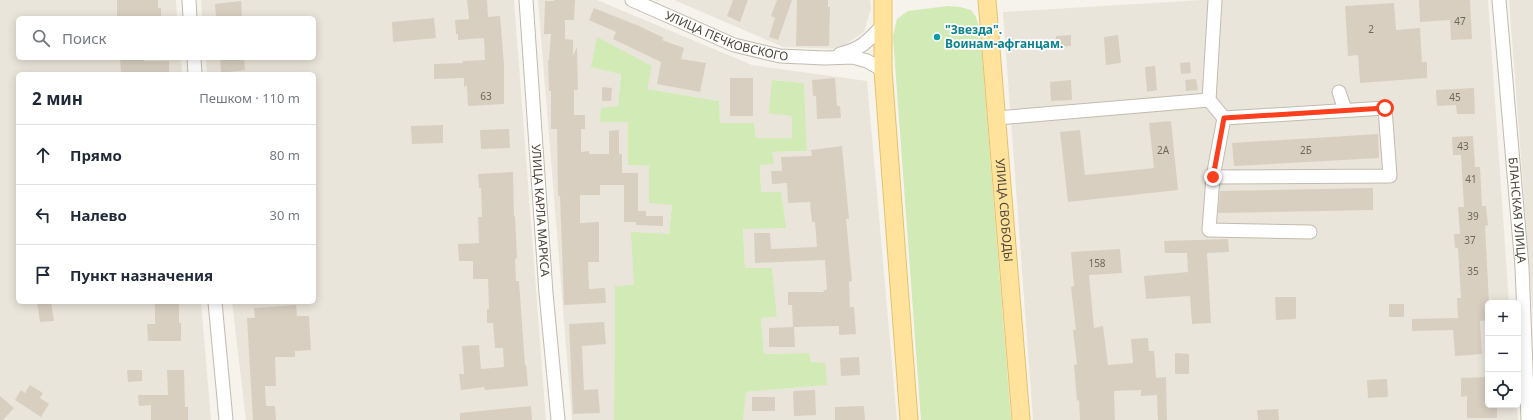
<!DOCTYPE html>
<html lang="ru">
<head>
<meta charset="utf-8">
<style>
	:root { --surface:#fff; --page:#f6f6f7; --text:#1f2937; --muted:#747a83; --line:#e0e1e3 }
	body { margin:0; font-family:"Noto Sans",sans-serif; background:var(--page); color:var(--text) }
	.controls { position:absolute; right:12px; bottom:12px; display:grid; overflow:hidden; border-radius:6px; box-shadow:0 2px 10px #0003 }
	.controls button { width:36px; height:36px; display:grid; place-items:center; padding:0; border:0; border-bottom:1px solid var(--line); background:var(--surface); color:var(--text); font:20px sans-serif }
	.stop { position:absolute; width:12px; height:12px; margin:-9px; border:3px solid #fc3f1d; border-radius:50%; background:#fff }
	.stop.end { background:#fc3f1d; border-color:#fff; box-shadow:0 1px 4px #0008 }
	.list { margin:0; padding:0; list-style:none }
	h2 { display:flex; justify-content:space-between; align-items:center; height:52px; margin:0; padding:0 16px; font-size:17px }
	h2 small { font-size:13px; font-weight:400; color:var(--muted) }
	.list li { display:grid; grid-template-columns:26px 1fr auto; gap:12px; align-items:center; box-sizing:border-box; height:60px; padding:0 16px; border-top:1px solid var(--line) }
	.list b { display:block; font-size:15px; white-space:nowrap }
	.list em { font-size:13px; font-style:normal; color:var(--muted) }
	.icon { flex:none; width:22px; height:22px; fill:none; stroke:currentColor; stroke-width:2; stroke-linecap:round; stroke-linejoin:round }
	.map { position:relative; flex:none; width:1533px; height:420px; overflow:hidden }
	.search { position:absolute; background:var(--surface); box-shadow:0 2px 10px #0003; left:16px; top:16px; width:300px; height:44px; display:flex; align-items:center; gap:10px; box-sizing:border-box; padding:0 14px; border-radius:6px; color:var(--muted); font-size:15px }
	.panel { position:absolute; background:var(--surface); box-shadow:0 2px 10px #0003; left:16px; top:72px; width:300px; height:232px; border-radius:6px }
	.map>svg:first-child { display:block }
	.residential { fill:#eae5da }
	.green { fill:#d2eab5 }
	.building { fill:#d8cfc1 }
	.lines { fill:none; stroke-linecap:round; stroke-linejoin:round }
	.minor-casing { stroke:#c2bbae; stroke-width:15 }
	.major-casing { stroke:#e6c16a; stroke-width:19 }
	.minor { stroke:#fff; stroke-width:13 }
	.major { stroke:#ffe39c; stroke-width:17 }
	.route { stroke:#fc3f1d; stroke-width:5 }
	.culture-dot { fill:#0f9aa8; stroke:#fff; stroke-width:1.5 }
	.labels { text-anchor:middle; stroke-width:3.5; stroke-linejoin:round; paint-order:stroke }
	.number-label { font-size:10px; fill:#6e675b }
	.culture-label { font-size:12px; font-weight:bold; fill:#0d838f; stroke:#fff; text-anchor:start }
	.street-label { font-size:12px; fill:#4b4439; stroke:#fff }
</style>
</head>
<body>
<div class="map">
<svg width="1533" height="420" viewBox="0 0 1533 420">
	<rect width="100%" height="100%" fill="#f6f3ec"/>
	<!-- residential -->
	<g class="residential">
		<path d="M0,0H176L177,18H18V58H181L182,74H18V302H201L211,420H0Z"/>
		<path d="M201,0H514L546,420H246L232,302H314V74H207L206,58H314V18H202Z"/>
		<path d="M538,0H597L752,65L867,81L897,420H743L745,392L826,385L811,362L809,353L764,354L761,318L777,317L772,268H745L743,228H786L761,193L760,165L772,152L807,151L804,83L772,80L792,115V138H756L754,123H720L719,101L647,89L621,74L618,106L628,122V165L649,166L650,203L672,204L669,234L634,286H615L614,420H572Z"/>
		<path d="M674,0H870L871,8L864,32L839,49L783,47Z"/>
		<path d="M1202,0H1488L1509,303H1488V405H1517L1518,420H1033L1003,12Z"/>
		<path d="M1509,0H1533V315Z"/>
	</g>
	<!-- green -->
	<g class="green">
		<path d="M948,6L960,7L971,10L976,17L980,31L1011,420H921L893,36L897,19L908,11Z"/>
		<path d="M597,37L652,66L647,89L719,101L720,123H754L756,138H792V116L769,113L772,80L804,83L807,151L772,152L774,164L760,165L761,192H781L786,228L743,229L745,268H772L777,317L761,318L764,354L809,353L811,362L825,363L827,385L746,392L743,420H614L615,286L634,285L631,232L669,234L672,205L649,203V166L628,165V122H600L601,108L618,106L621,74L591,67Z"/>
	</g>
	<!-- building -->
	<g class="building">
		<path d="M117,0H158V8H161V18H117Z"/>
		<path d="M467,0H487L488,17L500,16L504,65V104L468,106L467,86L464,87V78L434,79V64L463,63V61L485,60L484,38L458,40V34H456L455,20L469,19Z"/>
		<path d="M554,0H575L574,20H565V39L573,40V56L577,47L578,90H574V115H585V129H581V152L589,151V154H609V131L619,130V154H622V173H638V211H646V216H663V226L636,225V222H624V185H600V195H580V223L599,222V262H588L589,289L605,288L606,303L564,305L560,196H558L557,129H551V91H549L548,60H549L551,34H544L545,1H554Z"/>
		<path d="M733,0H748L740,22L727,16Z"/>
		<path d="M777,0H792L778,40L769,37L775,18L771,16Z"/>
		<path d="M797,0H828V7H830L829,46H796Z"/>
		<path d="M1419,0H1470L1472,39L1451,40L1450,20L1420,22Z"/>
		<path d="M241,1L242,18H216L215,4Z"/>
		<path d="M1394,3L1396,30L1420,28L1422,62H1427V78L1360,83L1358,55L1348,56L1345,6Z"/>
		<path d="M594,8L639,26L664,38L662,40L684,48L681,59L706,63L700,92L657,84L661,62L613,39L616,32L589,20Z"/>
		<path d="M434,18L436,38L393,42L392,22Z"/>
		<path d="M1071,35V46L1056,47V36Z"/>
		<path d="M1118,35L1121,63L1106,65L1104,37Z"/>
		<path d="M120,58H144V61H169V74H121Z"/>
		<path d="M220,58H244L245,70L221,73Z"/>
		<path d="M1190,62L1191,73L1181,74L1180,63Z"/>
		<path d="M1155,66L1157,90L1147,92L1145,67Z"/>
		<rect x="730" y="78" width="23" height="38"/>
		<path d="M835,78L837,106H840L841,118L817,119L816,96H813L812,80Z"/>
		<path d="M1196,79L1198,90L1186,91L1185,80Z"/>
		<path d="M1071,80L1072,100L1051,101L1050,82Z"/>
		<path d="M602,87L612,88L611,101H602Z"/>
		<path d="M1474,88L1475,114H1457L1456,105L1437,106L1436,90Z"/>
		<path d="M1171,121L1178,190L1068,202L1060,132L1080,130L1085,175L1154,168L1149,123Z"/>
		<path d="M443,125V143L412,144L411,126Z"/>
		<path d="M509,129L510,148L481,149L480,130Z"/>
		<path d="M1378,134L1379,158L1234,166L1232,143Z"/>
		<path d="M1473,136L1475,167H1480L1482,206H1486L1488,225L1485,226L1489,303L1488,320L1480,321L1482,354L1455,356L1453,330L1412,331V319L1458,318L1457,298H1461L1458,248H1455L1454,234H1460L1458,207H1464L1461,155H1453L1452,137Z"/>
		<path d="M842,146L849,219H846L852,281L849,282L850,307H854L856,334L839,335V326L794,327L795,347H769V328L793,327L792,305H788V292H824L823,290H827L825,260L755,263L754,233H770L771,249L817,247L815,222H812L810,202L788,203L787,183L772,184L771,171H782L781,157L812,156L811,150Z"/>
		<path d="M513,172L514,216H515L517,258L515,259L516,281H519L525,365H526L528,386L485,390L484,387L461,390L459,374H464L462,346L479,345L481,369L504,367L503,348H495L493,323H487V309H489L488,279H473V261H459L458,244L479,243L478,217H482L481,188H479L478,174Z"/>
		<path d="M1373,188V210L1218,213L1220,191Z"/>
		<path d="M1228,239L1229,252L1207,253L1211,323L1192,324L1190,296L1146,299L1144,276L1188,272L1187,253H1165L1164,241Z"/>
		<path d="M1120,249L1122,273L1089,275L1094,328L1103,326L1108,365L1133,363L1131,339L1148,338L1149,351H1154L1156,378L1166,377L1167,420H1158L1157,395L1141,396V390L1114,391L1115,420H1080L1079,400L1077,401L1074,365L1077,364L1073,330H1076L1071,287L1074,286L1071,252Z"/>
		<path d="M1275,297H1296V319L1276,320Z"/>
		<path d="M37,302H51L54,321L40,322Z"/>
		<path d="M155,302H179V323H181V341H148L147,324H155Z"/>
		<rect x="1389" y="304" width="15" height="13"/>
		<path d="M296,305L297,316H309L311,350L295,351V357H275L276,386H265L266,406H275L276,420H253L247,318H255L254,308Z"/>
		<path d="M604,322L606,344L582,346L584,390L598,389L600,413L573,414L569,324Z"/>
		<path d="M1175,353L1189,354V374H1175Z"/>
		<path d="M859,357L860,375L841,376L840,358Z"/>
		<path d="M127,370H142V381L128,382Z"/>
		<path d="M167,370H184L185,407H188V420H151V405L139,406L138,395H168Z"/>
		<path d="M1488,377V405H1497V418H1467V396L1461,397V378Z"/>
		<path d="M1387,379L1388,397L1368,398L1367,380Z"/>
		<path d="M30,385L43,393L40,398L49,404L41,417L15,400L21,390L25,393Z"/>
		<path d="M815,390L816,415L794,416L793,391Z"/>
		<path d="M0,396L14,408L3,420H0Z"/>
		<rect x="752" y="397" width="23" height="14"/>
		<path d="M531,406L532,420H460V413Z"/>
		<path d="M864,406L865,420H835V407Z"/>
		<path d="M1278,409L1279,420H1258L1257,410Z"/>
	</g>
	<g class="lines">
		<defs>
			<g id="minor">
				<path d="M189,0L190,18"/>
				<path id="s1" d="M526,0L546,293L558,420"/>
				<path id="s2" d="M632,0L734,45L780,56L825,58L853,57L867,61L883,70"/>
				<path d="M1215,0L1209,100L1224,118"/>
				<path id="s3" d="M1499,0L1522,267L1528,420"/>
				<path d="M840,54C862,49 869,40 884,24"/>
				<path d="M194,58L195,74"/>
				<path d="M1339,92L1345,110"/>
				<path d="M1385,108L1390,176L1213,177L1224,118Z"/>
				<path d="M997,118L1209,100"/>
				<path d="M1213,177L1209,230L1310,232"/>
				<path d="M215,302L226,420"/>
			</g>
			<g id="major">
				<path d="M883,0V70L909,420"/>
				<path id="s4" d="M987,0L1021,420"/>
			</g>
		</defs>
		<!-- minor casing -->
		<use href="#minor" class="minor-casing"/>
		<!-- major casing -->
		<use href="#major" class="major-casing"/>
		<!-- minor -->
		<use href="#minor" class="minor"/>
		<!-- major -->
		<use href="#major" class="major"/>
	</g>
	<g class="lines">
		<!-- route -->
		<path class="route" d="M1213,177L1224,118L1385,108"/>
	</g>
	<!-- markers -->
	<circle class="culture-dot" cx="937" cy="37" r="4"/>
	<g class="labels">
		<!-- number labels -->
		<g class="number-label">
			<text x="1460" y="25">47</text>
			<text x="1371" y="33">2</text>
			<text x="486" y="100">63</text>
			<text x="1455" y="101">45</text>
			<text x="1463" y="150">43</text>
			<text x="1163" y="154">2А</text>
			<text x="1306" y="154">2Б</text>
			<text x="1471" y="183">41</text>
			<text x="1473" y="220">39</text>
			<text x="1470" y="244">37</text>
			<text x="1097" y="267">158</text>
			<text x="1473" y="275">35</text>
		</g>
		<!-- culture labels -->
		<g class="culture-label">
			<text x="945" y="34">"Звезда".<tspan x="945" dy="14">Воинам-афганцам.</tspan></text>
		</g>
		<!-- street labels -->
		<g class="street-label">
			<text dy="4" stroke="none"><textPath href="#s2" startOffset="102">УЛИЦА ПЕЧКОВСКОГО</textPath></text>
			<text dy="4" stroke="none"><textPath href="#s1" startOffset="211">УЛИЦА КАРЛА МАРКСА</textPath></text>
			<text dy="4" stroke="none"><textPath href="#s4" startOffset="211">УЛИЦА СВОБОДЫ</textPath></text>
			<text dy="4" stroke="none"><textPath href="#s3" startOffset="211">БЛАНСКАЯ УЛИЦА</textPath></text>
		</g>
	</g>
</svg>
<div class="controls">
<button>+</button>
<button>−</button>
<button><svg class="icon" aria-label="locate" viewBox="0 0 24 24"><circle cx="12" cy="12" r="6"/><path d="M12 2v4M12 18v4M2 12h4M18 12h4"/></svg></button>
</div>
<div class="stop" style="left:1385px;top:108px"></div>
<div class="stop end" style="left:1213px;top:177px"></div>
<div class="search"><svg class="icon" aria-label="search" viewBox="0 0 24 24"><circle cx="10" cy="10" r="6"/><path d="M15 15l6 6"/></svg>Поиск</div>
<section class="panel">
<h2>2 мин<small>Пешком · 110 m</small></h2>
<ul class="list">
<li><svg class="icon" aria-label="ahead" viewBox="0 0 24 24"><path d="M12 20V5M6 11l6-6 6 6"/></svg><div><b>Прямо</b></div><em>80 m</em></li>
<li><svg class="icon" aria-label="left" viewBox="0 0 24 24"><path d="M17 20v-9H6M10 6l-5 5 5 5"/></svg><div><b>Налево</b></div><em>30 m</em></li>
<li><svg class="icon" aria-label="arrive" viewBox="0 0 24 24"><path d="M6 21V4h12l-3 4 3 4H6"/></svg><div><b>Пункт назначения</b></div></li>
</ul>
</section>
</div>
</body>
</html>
